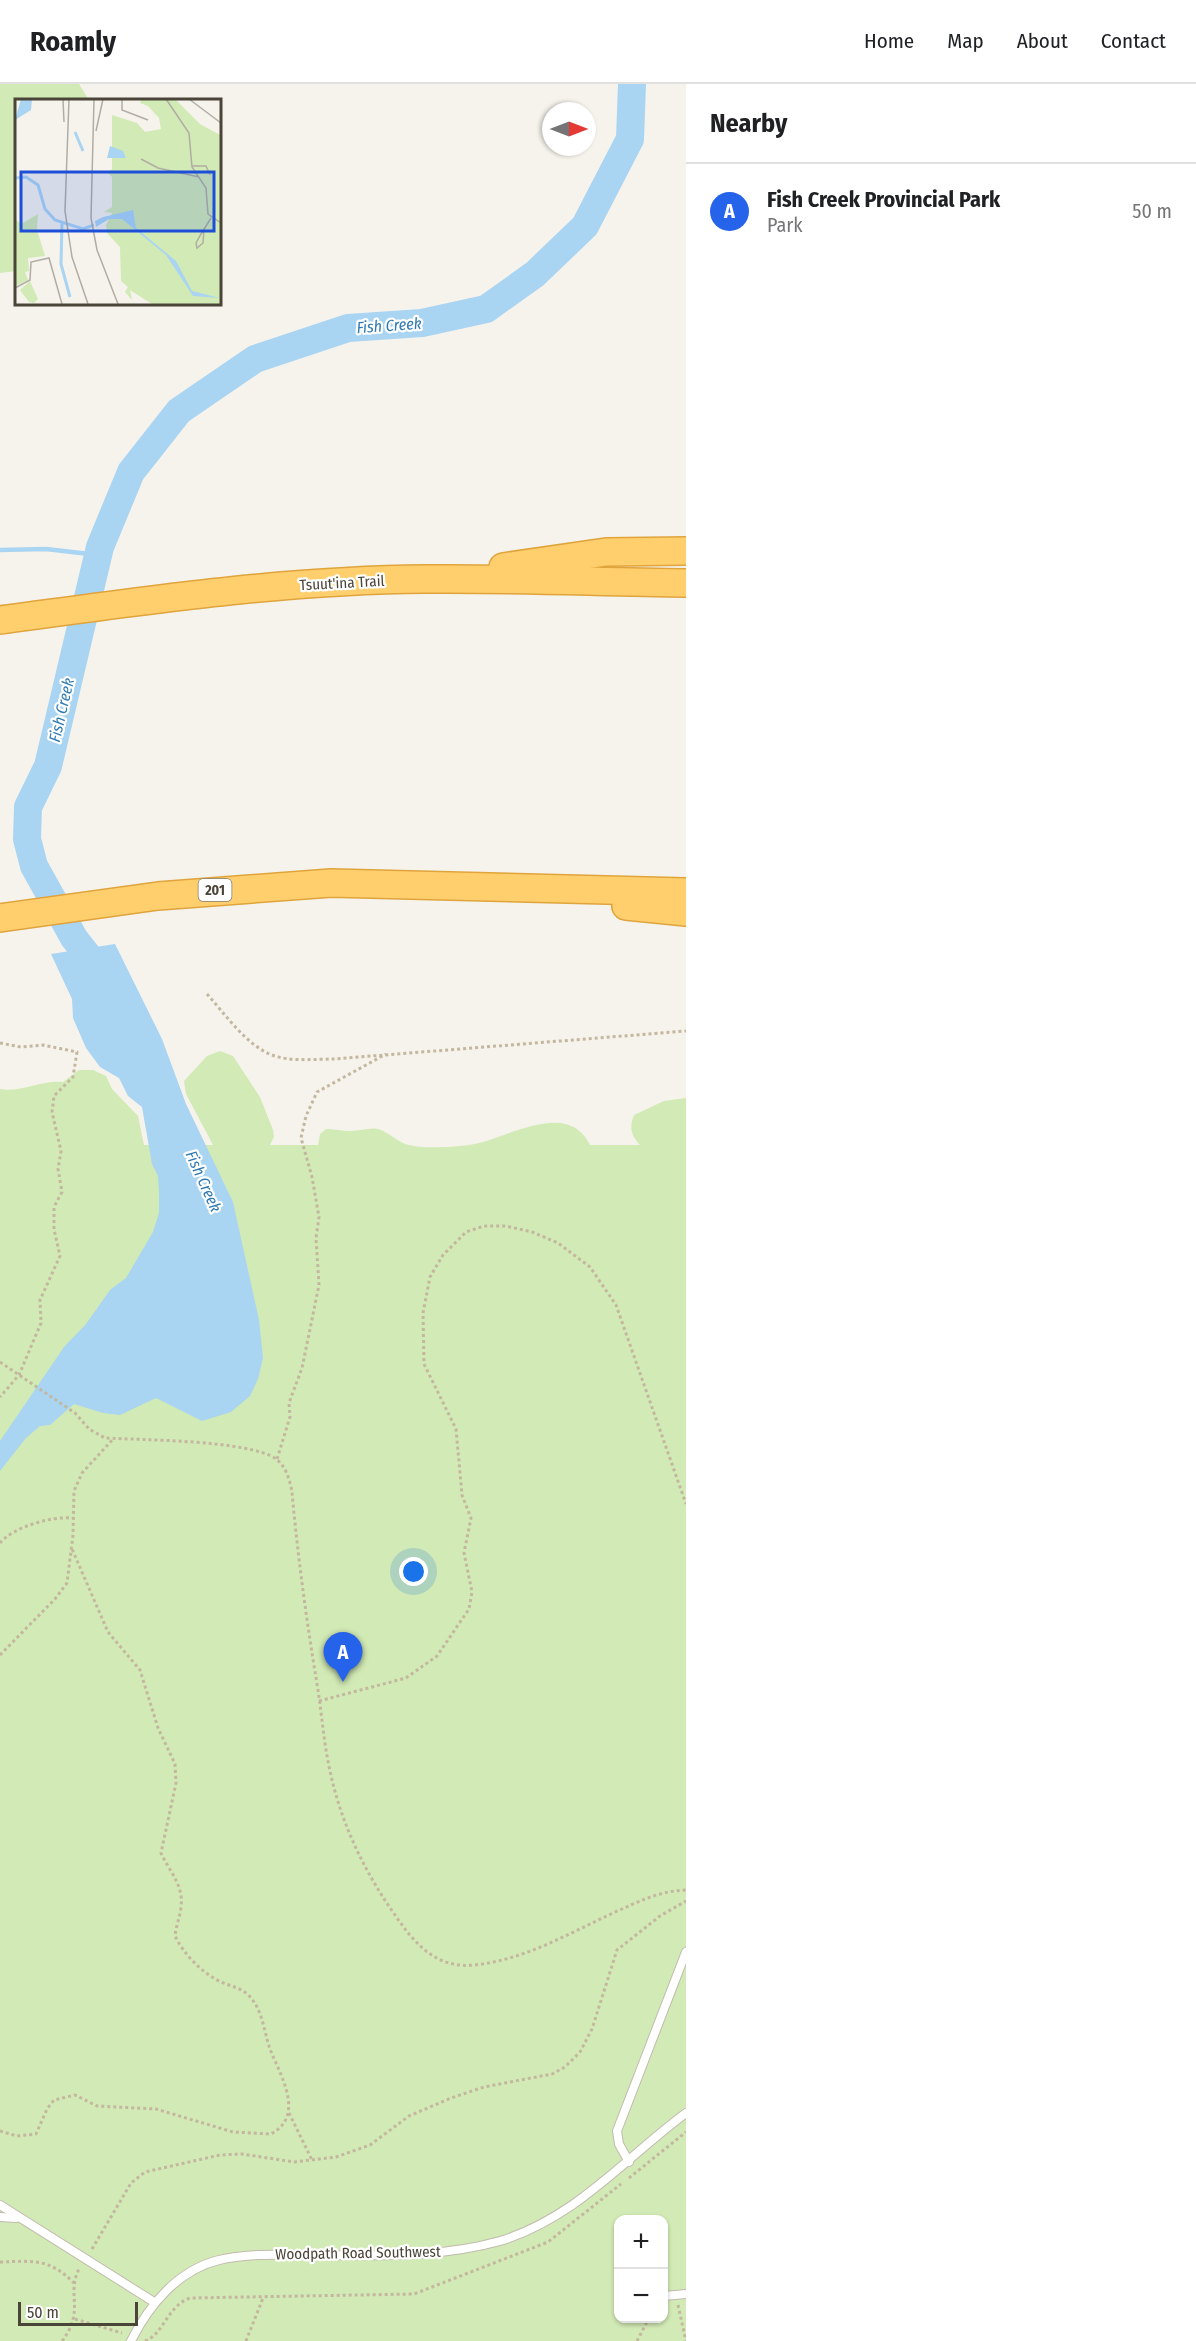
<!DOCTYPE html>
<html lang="en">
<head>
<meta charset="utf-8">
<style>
	:root { --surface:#fff; --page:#f6f6f6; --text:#202124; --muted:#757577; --line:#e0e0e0; --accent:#2563eb }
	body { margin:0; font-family:"Fira Sans Condensed",sans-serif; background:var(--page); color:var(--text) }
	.controls { position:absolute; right:18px; bottom:18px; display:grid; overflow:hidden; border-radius:12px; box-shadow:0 2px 4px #0004 }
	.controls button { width:54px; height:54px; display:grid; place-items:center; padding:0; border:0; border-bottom:2px solid var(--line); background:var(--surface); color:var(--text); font:30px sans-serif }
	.compass { position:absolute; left:542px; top:18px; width:54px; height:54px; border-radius:50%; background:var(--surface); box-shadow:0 2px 4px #0004; rotate:90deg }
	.scale { position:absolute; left:18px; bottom:15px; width:120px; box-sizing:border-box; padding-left:6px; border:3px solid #4b4439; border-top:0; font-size:16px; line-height:21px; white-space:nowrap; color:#4b4439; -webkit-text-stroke:4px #fff; paint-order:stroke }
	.you { position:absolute; left:414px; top:1488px; width:21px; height:21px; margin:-15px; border:4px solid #fff; border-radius:50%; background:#1a73e8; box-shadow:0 0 0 9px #1a73e833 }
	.badge { display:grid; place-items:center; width:39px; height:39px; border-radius:50%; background:var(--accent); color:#fff; font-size:20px; font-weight:700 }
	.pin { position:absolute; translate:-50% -50px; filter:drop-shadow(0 2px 3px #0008) }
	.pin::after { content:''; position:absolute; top:32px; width:21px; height:18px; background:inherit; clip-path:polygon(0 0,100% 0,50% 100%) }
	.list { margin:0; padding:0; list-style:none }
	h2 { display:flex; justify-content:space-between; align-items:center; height:78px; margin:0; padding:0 24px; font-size:26px }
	h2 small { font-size:20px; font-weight:400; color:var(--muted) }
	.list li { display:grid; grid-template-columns:39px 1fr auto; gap:18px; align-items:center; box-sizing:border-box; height:96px; padding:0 24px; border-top:2px solid var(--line) }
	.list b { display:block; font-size:22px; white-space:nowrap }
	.list p { margin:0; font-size:20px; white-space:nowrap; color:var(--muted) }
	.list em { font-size:20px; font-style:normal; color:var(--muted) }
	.map { position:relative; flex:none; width:686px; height:2257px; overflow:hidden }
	header { display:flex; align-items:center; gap:36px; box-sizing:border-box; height:84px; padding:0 30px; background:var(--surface); border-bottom:2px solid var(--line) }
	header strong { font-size:28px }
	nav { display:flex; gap:33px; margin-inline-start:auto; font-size:21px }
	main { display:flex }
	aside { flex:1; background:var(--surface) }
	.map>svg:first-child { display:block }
	.green { fill:#d2eab5; fill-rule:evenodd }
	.water { fill:#a9d4f2 }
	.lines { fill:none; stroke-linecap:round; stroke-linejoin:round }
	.stream { stroke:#a9d4f2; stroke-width:4.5 }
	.river { stroke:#a9d4f2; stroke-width:28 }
	.service-casing { stroke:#c2bbae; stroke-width:10 }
	.motorway-casing { stroke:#e0a43c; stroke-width:30 }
	.path { stroke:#c4b79f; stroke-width:3; stroke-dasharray:3 3; stroke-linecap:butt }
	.service { stroke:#fff; stroke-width:8 }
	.motorway { stroke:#ffcf6e; stroke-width:27 }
	.labels { text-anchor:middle; stroke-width:4.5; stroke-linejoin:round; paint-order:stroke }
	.shield { fill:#fff; stroke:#817c74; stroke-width:1.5 }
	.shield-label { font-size:14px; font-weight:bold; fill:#4b4439 }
	.street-label { font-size:15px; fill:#4b4439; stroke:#fff }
	.water-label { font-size:16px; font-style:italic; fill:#2e7ab2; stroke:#fff }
	.inset-river { fill:none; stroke:#a9d4f2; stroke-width:3 }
	.inset-road { fill:none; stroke:#b2ada4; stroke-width:1.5 }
	.view { fill:#1d4ed8; fill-opacity:0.15; stroke:#1d4ed8; stroke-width:3 }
	.inset-edge { fill:none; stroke:#4b4439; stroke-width:3 }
</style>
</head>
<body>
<header>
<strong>Roamly</strong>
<nav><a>Home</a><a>Map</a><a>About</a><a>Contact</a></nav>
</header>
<main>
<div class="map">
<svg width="686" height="2257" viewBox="0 0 686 2257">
	<rect width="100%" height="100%" fill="#f6f3ec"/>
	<!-- green -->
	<g class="green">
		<path d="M0,0H79L89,16H16V187L0,189Z"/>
		<path d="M220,967L233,972L260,1013L273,1046L274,1053L270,1061H318L320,1050L326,1045C334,1045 342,1047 349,1047C360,1048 370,1042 381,1046C391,1050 399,1059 409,1061C422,1065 455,1063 469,1061C503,1057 567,1013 590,1061H640C631,1052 629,1043 634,1031L664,1017L686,1014V2257H0V1005C20,1009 41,996 63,998L79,986H93L106,992L112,1005L138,1032L144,1061H213L186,1010L184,997L207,972ZM618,2136H664V2234H618Z"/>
	</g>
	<!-- water -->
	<path class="water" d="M115,860L162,955L186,1020L233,1118L259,1236L263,1274L258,1295L250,1312L231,1328L202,1337L156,1314L120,1331L103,1329L74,1320L50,1341L40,1342L26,1354L0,1387V1357L64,1263L86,1240L110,1206L126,1194L153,1148L159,1129V1107L158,1092L152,1080L142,1023L128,1012L119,994L100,983L86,964L73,934L72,915L51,870Z"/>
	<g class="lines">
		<!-- stream -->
		<path class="stream" d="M0,466L46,465L98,471"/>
		<!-- river -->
		<path class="river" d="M106,895L74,854L34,782L27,755L28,723L48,682L100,463L131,388L179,327L255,275L348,244L422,239L486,225L535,190L585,142L630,55L632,0"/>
		<defs>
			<g id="service">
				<path d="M629,2078L619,2060L617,2047L686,1868"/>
				<path d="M0,2121L154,2218"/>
				<path d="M0,2133L16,2134"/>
				<path d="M664,2212L686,2210"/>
				<path d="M131,2257C149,2221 178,2186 219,2176C247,2169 277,2171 305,2171C371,2171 436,2175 500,2157C576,2134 625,2074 686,2029"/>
			</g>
			<g id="motorway">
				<path d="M503,483L606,468L686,467"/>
				<path d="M0,536C141,517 283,496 426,495C513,494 599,498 686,499"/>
				<path d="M626,822L686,828"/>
				<path d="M0,834L158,812L331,799L686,808"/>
			</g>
		</defs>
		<!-- service casing -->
		<use href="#service" class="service-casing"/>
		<!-- motorway casing -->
		<use href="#motorway" class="motorway-casing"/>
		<!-- path -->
		<g class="path">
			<path d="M207,910C225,930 246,961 272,971C290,978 315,975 334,975L686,947"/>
			<path d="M0,959L21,963L43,961L77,968L73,993L54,1012L52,1028L61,1067L58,1085L62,1108L54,1123V1145L60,1172L40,1216L41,1239L19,1291L0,1313"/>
			<path d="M0,1278L75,1329L89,1345L105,1354C141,1356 250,1356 276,1375C286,1382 290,1397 292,1408C298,1475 307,1540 318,1606C322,1633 324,1660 330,1687C341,1739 364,1787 395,1831C414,1859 436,1885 474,1881C524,1876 568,1850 613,1829C638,1818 658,1807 686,1806"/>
			<path d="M277,1375L290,1333L289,1319L302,1284L319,1201L316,1154L319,1133L312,1093L301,1054L306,1032L317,1008L386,970"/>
			<path d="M0,1459C13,1443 52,1432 72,1434"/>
			<path d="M0,1571L55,1515L67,1499L73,1451L74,1407L82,1389L114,1354"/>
			<path d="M319,1617L406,1594L437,1572L469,1525L472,1508L464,1469L471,1434L462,1411L456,1345L424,1280L423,1229L430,1193L443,1171L466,1148L484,1142H506L532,1148L558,1159L590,1183L616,1221L686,1420"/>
			<path d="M289,2029L312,2076"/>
			<path d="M0,2047L17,2052L36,2050L47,2025L54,2016L75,2011L97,2022L156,2025L233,2048L271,2050C306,2031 280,1991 270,1965C264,1948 263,1928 251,1914C242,1903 231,1903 219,1897C200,1887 184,1870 175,1852C176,1842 180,1833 181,1823C184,1801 169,1787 161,1769L176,1699L175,1680L158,1644L140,1586L108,1548L72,1465"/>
			<path d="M629,2094L686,2048"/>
			<path d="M92,2165L131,2099L145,2088L220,2071L242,2070L294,2078L336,2073L370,2061L409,2032L451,2014L484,2003L552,1990L565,1983L580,1968L592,1945L617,1866L660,1832L686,1817"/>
			<path d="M0,2178C33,2177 49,2174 74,2199"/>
			<path d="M678,2221L686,2257"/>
			<path d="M75,2235L122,2249"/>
			<path d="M62,2257C86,2226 65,2210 80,2183"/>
			<path d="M145,2257C164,2250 167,2222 190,2214L414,2210L548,2158L621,2100"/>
			<path d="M246,2257L263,2214"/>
			<path d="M637,2257L649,2234"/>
		</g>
		<!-- service -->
		<use href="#service" class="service"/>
		<!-- motorway -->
		<use href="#motorway" class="motorway"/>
	</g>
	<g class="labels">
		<!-- shield labels -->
		<rect class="shield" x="198.5" y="795" width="33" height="22" rx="4.5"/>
		<g class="shield-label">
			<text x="215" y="811">201</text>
		</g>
		<!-- street labels -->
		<g class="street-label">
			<text transform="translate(342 499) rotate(-3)" y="5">Tsuut'ina Trail</text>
			<text transform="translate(358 2169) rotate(-1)" y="5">Woodpath Road Southwest</text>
		</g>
		<!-- water labels -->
		<g class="water-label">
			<text transform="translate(389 241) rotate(-4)" y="6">Fish Creek</text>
			<text transform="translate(61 626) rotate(-77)" y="6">Fish Creek</text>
			<text transform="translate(204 1097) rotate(66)" y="6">Fish Creek</text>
		</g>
	</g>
	<!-- overview -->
	<g transform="translate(15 15)">
		<rect width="206" height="206" fill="#f6f3ec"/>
		<path d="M127,0H160L185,25L205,36V205H137L115,191L117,201L110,193L113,188L106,182L105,148L92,134L91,126L97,114L89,113L97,108V78L93,74L97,70V16L122,24L130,33L146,30L144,19L133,7L125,4ZM23,115L22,131L30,157L13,159L14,172L10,173L13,181L0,187V120L6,125ZM15,182L23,200L19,204L14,203L5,191Z" fill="#d2eab5"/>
		<path d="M6,0H17L16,11L0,21ZM95,47L108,52L111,59H92ZM118,111L121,129L161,162L177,192L205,199L178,197L151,156L107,120H94L81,128L80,122L88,118Z" fill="#a9d4f2"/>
		<path class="inset-river" d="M60,33L68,52M0,79L11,78L23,86L30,110L40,121L68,130L79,126M47,124L46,165L55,198"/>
		<path class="inset-road" d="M48,0L49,23M54,0L50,112L57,158L73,205M79,0L76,119L82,151L103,205M107,0V11L133,21M151,0L174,34L177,68L191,89L193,115L206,124M174,0L206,24M81,32L88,0M126,60L143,69L184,78M177,67H191L195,76M189,130L188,144L182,149L181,144L186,135L196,119M0,189L15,181L16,163L34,159L47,205"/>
		<path class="view" d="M6,73H199V132H6Z"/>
		<rect width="206" height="206" class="inset-edge"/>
	</g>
</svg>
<div class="controls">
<button>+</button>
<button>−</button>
</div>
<svg class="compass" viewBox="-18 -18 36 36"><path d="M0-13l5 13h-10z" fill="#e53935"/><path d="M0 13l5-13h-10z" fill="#757577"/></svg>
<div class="scale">50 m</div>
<div class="you"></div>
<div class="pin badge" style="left:343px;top:1598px">A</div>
</div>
<aside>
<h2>Nearby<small></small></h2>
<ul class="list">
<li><span class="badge">A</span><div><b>Fish Creek Provincial Park</b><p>Park</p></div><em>50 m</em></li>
</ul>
</aside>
</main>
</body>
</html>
